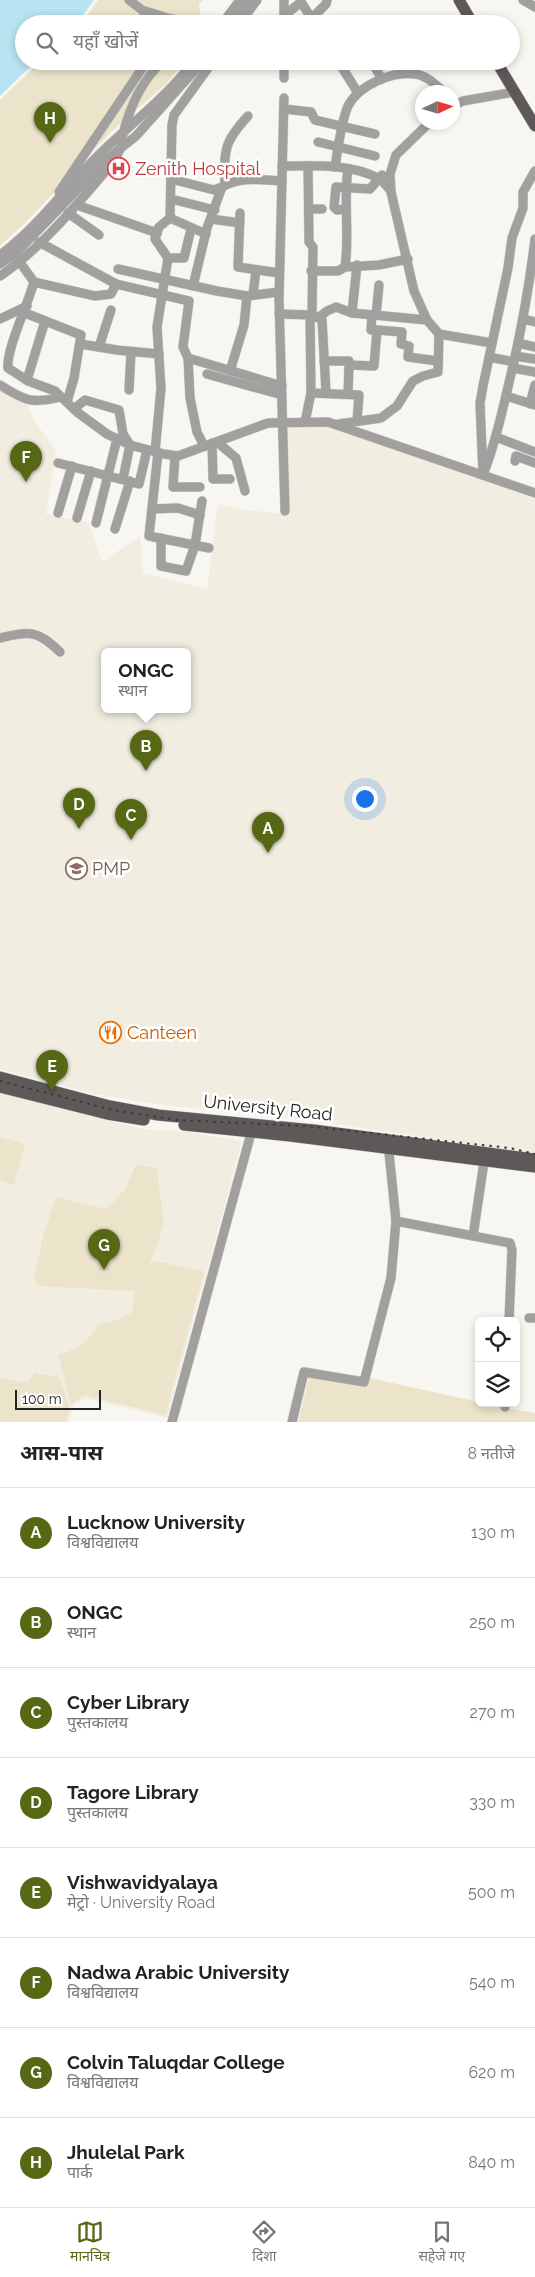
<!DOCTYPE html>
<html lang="hi">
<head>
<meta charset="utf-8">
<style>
	:root { --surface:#fff; --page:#f2f2f2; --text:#222; --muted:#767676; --line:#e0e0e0; --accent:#566814 }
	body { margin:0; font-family:Raleway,"Noto Sans Devanagari",sans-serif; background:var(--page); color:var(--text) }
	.controls { position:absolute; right:15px; bottom:15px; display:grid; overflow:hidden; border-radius:8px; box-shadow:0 2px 8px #0003 }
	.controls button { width:45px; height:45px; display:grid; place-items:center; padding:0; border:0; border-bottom:1px solid var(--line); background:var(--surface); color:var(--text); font:25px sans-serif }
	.compass { position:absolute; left:415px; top:85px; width:45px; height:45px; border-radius:50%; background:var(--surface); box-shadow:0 2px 8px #0003; rotate:86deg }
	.scale { position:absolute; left:15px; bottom:12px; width:86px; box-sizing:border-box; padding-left:5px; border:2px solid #242422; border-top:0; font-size:14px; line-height:18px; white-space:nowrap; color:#242422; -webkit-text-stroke:4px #fff; paint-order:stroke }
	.you { position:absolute; left:364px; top:798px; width:18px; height:18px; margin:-12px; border:4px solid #fff; border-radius:50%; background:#1a73e8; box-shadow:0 0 0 8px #1a73e833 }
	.badge { display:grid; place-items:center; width:32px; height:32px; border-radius:50%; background:var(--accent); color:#fff; font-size:16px; font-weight:700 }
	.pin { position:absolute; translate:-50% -41px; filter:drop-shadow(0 1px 2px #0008) }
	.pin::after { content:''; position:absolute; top:26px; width:18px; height:15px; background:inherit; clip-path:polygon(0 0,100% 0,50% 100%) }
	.popup { position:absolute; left:101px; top:648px; width:90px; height:65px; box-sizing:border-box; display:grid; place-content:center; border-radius:8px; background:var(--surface); filter:drop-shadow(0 1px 4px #0005); font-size:16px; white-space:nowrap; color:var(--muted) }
	.popup b { font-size:19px; color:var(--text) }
	.popup::after { content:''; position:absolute; left:50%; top:100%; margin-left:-10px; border:10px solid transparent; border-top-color:var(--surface) }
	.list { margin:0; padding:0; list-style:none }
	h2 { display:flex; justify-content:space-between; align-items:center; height:65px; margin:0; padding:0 20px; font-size:21px }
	h2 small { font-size:16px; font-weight:400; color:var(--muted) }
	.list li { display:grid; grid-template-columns:32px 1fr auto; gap:15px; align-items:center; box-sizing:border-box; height:90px; padding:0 20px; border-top:1px solid var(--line) }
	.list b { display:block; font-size:19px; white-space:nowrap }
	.list p { margin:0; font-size:16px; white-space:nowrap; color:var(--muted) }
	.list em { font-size:16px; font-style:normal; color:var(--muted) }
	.icon { flex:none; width:28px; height:28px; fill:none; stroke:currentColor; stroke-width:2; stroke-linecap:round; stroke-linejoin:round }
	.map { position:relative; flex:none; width:535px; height:1422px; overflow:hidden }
	.search { position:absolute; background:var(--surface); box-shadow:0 2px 8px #0003; left:15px; right:15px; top:15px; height:55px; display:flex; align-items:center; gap:12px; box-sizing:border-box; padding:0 18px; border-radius:28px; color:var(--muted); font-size:19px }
	.sheet { height:785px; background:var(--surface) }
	nav { display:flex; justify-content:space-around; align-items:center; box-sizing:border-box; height:70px; border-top:1px solid var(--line); background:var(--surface); font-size:14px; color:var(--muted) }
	nav a { display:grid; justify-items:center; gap:2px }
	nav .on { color:var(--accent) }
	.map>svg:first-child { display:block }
	.built { fill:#f1eee1; fill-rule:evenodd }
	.green { fill:#ebe3ca }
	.water { fill:#b7e4f0 }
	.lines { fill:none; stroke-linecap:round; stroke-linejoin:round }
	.minor-casing { stroke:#d1d0cc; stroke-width:10 }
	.major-casing { stroke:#d1d0cc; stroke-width:12 }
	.minor { stroke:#a29f9f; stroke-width:9 }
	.major { stroke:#5e5959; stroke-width:11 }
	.rail { stroke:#393937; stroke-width:2; stroke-dasharray:2.5 5; stroke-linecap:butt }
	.labels { text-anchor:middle; stroke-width:5; stroke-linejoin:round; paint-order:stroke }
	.health-label { font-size:18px; fill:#be3a42; stroke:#fff; text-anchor:start }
	.education-label { font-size:18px; fill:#785e54; stroke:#fff; text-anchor:start }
	.food-label { font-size:18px; fill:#c56008; stroke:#fff; text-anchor:start }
	.street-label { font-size:18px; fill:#242422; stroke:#fff }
</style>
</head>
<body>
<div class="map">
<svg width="535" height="1422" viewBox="0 0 535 1422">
	<rect width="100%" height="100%" fill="#f7f6f1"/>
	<!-- built -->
	<g class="built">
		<path d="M0,388L26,403L36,423L56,451L46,514L89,523L102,562L140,536L143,573L207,589L218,504L245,510L288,514L284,426L325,425L535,499V1153L306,1120L171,1106L95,1094L0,1069ZM105,652H187V710H105Z"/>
		<path d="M0,1093L143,1129L189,1132L242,1141L167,1418L86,1399L74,1405L68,1422H0Z"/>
	</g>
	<!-- green -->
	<g class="green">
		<path d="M98,0H203L199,4L201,24H81Z"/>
		<path d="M41,61H184L167,83L111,132L28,220L0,246V100Z"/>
		<path d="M0,1137L25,1144L14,1185L0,1181Z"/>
		<path d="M136,1164L157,1169L164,1224L149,1267L155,1261L204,1272L165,1415L84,1395L71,1405L58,1354C78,1350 87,1343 98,1325L120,1319L132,1312L135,1291L38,1286L34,1278L43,1237L56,1197L107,1209L126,1188Z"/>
		<path d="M35,1373L59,1377L70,1408L66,1422H0V1377L27,1383Z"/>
		<path d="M309,1377L366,1386L370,1378L479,1402V1403L535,1413V1422H298Z"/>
	</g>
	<!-- water -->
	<path class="water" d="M0,0H94L76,24H24V61H36L0,96Z"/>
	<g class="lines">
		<defs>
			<g id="minor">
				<path d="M129,0L142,10L168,18"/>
				<path d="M523,0L535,7"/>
				<path d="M143,11L151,24"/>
				<path d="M284,16L301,2L315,24"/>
				<path d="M312,18L326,4L327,0"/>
				<path d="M158,24C166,17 175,17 183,24"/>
				<path d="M222,24L240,0"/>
				<path d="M231,24L249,0"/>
				<path d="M239,24L257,0"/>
				<path d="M284,24V0"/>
				<path d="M368,24L373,21"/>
				<path d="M284,61V78"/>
				<path d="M338,61L358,93"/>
				<path d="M371,61L382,79"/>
				<path d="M284,98L279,299L285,511"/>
				<path d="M452,106L463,101L514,92"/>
				<path d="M284,109L311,112L315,120L375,134"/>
				<path d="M430,122L396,155L390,174L391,192L414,291L427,320L439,334L492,343"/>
				<path d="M318,142L375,156"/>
				<path d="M282,166C313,166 349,163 378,178C383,180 387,187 391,191"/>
				<path d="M308,166L309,242L313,247L312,315"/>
				<path d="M335,167C338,149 341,122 348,106C359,85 392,71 415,74C426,75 436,85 444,92"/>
				<path d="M171,179L214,190L222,187"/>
				<path d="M225,185C224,149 224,142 248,116"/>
				<path d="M59,192L147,61"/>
				<path d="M171,199L215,210"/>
				<path d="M77,205L157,233"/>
				<path d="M309,209H322"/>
				<path d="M345,209L337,210L334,207L336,187L370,189L382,175"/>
				<path d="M68,213L99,235"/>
				<path d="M240,213L238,267L279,273"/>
				<path d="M170,218L206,234"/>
				<path d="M211,219L240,223"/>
				<path d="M39,242L116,284"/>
				<path d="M0,255C41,225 70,181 107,147C137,119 169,94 194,61"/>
				<path d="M168,258H184L191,229"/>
				<path d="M19,261L34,282C28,304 6,350 8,368L28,381L55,391L77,412L107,434L130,445L164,454L178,456L268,423L328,422L535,493"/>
				<path d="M0,264L16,253L108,158L136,136L203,61"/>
				<path d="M345,267C350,234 343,202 348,169"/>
				<path d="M118,269L217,291L247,296L279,292"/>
				<path d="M311,271H338L345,267L379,265L408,259"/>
				<path d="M0,276C36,252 70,213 98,180C106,171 116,160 120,149C122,144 121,138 123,134C130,106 142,80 163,61"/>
				<path d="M34,282L95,296L111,294L116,284L189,301L183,347L188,358L190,398L197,432L204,446"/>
				<path d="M193,286L207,228L222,187C241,176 261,180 282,181"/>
				<path d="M253,295L256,270"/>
				<path d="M25,313L81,335L74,378L67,402"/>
				<path d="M352,313L357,265"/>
				<path d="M279,314L312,315L322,319L326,392"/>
				<path d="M376,315L379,285"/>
				<path d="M318,318L327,311L336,307L352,313L427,320"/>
				<path d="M0,319L27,306"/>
				<path d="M523,319L535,322"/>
				<path d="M377,330L402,332L401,344L409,346L408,357L438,361"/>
				<path d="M518,343L535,347"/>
				<path d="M80,344L117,350L159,354"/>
				<path d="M99,347L111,310"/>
				<path d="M489,357L514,362"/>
				<path d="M521,357L535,359"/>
				<path d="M188,358L282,386"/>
				<path d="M324,361H349V365"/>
				<path d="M513,368L535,372"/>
				<path d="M230,371L244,325L247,296"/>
				<path d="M207,374L282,395"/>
				<path d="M27,380L45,321"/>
				<path d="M0,385C25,401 32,404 61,397"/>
				<path d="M129,390L131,352"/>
				<path d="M311,393L359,395L357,421"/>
				<path d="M348,394L349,365L374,366L377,330H371L372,315"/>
				<path d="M506,396L535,405"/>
				<path d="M530,404L535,385"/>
				<path d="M74,409L85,400L119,410L123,434L130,445L123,479"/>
				<path d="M305,422L311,393L310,315"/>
				<path d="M339,424L381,418L397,406L413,381L423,376L438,372L439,334"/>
				<path d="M496,437L535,452"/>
				<path d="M217,442L236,458L245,491"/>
				<path d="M212,443L213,479H230"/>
				<path d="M155,452L161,388L157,327L168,258L155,239L159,227L170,218L172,125L174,115L213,61"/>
				<path d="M158,453L149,536L209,548"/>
				<path d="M175,456L173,487H200"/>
				<path d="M515,461L516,456L535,463"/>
				<path d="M58,463L139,484L147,450"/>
				<path d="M484,472C495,445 501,416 508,387C520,338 529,289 535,239"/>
				<path d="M483,475L480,403L483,386L508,268L512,238L523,208V192L535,171"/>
				<path d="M152,509L178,508L200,515"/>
				<path d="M58,513L72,466"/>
				<path d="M77,518L91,471"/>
				<path d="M96,523L117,439"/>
				<path d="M115,529L130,481"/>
				<path d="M161,538V566L186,571L195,545L202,501"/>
				<path d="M0,638C31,631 37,630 60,652"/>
				<path d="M396,1221L510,1243L512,1250L509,1321"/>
				<path d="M473,1236L484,1162"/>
				<path d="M529,1318H535"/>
				<path d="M505,1407V1403"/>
				<path d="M172,1422L253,1126"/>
				<path d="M292,1422L304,1372L364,1382L391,1278L396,1221L388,1143"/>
			</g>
			<g id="major">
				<path d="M459,0L473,24"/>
				<path d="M496,61L535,126"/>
				<path d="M0,1077L110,1106L158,1115L314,1130L535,1159"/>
				<path d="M0,1087L107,1114L144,1120"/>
				<path d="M184,1125L290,1136L535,1167"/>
			</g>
		</defs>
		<!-- minor casing -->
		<use href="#minor" class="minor-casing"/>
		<!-- major casing -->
		<use href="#major" class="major-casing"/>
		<!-- minor -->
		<use href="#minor" class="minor"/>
		<!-- major -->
		<use href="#major" class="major"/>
		<!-- rail -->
		<path class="rail" d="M0,1081L113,1110L177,1120L305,1126L510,1148L535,1154"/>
	</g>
	<!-- icons -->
	<defs>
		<symbol id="hospital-ring" viewBox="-11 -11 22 22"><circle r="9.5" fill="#fff" stroke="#e0444e" stroke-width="1.5"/><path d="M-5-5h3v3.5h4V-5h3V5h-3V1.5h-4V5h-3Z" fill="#e0444e"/></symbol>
		<symbol id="university-ring" viewBox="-11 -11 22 22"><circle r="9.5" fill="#fff" stroke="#8d6e63" stroke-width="1.5"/><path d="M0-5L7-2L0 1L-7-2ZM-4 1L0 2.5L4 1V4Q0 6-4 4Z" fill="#8d6e63"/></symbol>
		<symbol id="restaurant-ring" viewBox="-11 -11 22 22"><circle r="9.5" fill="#fff" stroke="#e8710a" stroke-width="1.5"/><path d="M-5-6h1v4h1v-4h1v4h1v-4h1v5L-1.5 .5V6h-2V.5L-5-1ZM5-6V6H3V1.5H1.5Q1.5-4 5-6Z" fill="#e8710a"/></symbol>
	</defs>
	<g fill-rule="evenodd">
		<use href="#hospital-ring" x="106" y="156" width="25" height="25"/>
		<use href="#university-ring" x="64" y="856" width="25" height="25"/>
		<use href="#restaurant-ring" x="98" y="1020" width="25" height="25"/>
	</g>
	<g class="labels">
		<!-- health labels -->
		<g class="health-label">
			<text x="135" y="175">Zenith Hospital</text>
		</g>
		<!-- education labels -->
		<g class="education-label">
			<text x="92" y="875">PMP</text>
		</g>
		<!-- food labels -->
		<g class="food-label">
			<text x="127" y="1039">Canteen</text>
		</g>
		<!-- street labels -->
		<g class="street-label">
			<text transform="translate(268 1108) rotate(6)" y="6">University Road</text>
		</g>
	</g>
</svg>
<div class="controls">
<button><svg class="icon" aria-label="locate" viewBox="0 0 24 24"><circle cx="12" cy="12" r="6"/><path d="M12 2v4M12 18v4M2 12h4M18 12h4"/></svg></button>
<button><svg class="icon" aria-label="layers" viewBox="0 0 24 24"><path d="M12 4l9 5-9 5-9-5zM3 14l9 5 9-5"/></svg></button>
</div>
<svg class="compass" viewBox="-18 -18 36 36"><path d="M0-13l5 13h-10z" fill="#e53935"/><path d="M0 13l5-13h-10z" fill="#767676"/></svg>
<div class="scale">100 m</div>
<div class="you"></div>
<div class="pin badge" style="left:268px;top:853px">A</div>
<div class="pin badge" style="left:146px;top:771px">B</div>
<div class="popup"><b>ONGC</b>स्थान</div>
<div class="pin badge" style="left:131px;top:840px">C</div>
<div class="pin badge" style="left:79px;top:829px">D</div>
<div class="pin badge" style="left:52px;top:1091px">E</div>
<div class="pin badge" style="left:26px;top:482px">F</div>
<div class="pin badge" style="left:104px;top:1270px">G</div>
<div class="pin badge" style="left:50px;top:143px">H</div>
<div class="search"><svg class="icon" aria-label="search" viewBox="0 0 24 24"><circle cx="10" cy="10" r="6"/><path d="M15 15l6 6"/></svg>यहाँ खोजें</div>
</div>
<section class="sheet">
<h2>आस-पास<small>8 नतीजे</small></h2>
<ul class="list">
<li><span class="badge">A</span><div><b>Lucknow University</b><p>विश्वविद्यालय</p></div><em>130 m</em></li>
<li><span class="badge">B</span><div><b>ONGC</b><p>स्थान</p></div><em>250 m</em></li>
<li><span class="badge">C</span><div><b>Cyber Library</b><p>पुस्तकालय</p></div><em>270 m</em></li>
<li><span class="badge">D</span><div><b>Tagore Library</b><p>पुस्तकालय</p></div><em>330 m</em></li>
<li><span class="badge">E</span><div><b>Vishwavidyalaya</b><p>मेट्रो · University Road</p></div><em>500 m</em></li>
<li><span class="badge">F</span><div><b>Nadwa Arabic University</b><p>विश्वविद्यालय</p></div><em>540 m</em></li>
<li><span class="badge">G</span><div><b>Colvin Taluqdar College</b><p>विश्वविद्यालय</p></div><em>620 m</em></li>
<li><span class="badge">H</span><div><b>Jhulelal Park</b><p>पार्क</p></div><em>840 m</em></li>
</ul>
</section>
<nav>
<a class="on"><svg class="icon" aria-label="map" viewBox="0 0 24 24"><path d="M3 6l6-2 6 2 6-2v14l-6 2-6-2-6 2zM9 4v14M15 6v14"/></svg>मानचित्र</a>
<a><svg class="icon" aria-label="directions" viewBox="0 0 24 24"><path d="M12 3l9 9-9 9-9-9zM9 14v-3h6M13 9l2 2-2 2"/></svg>दिशा</a>
<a><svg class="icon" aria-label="saved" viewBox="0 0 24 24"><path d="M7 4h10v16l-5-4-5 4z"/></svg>सहेजे गए</a>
</nav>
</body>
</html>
